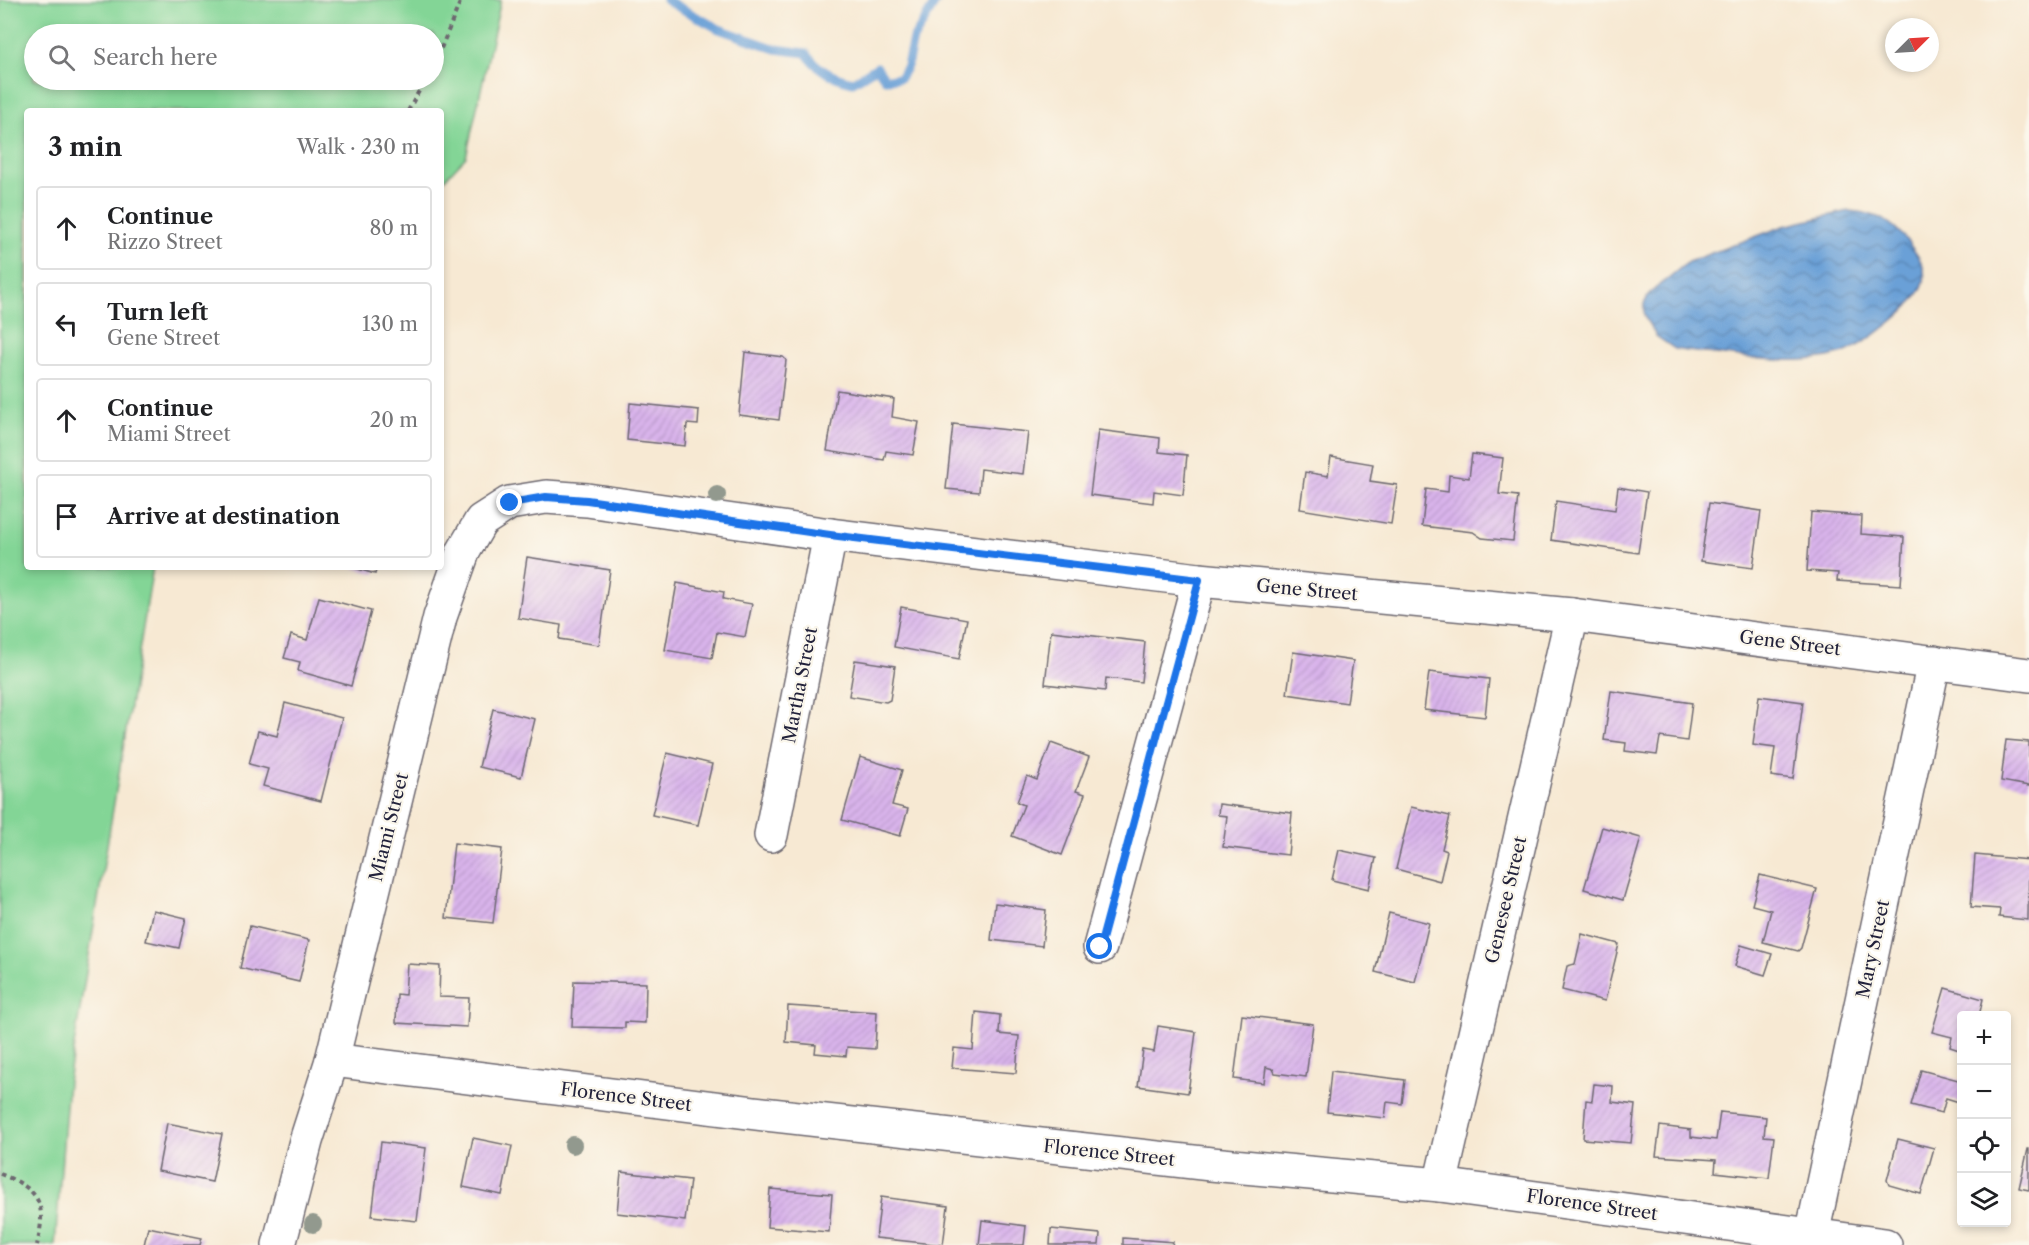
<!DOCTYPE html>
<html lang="en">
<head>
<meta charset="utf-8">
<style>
	:root { --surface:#fff; --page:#f6f6f6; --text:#202124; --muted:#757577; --line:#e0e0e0 }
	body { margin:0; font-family:"Libre Caslon Text",serif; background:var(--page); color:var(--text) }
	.controls { position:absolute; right:18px; bottom:18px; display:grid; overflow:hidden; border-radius:6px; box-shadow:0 3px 9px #0003 }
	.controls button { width:54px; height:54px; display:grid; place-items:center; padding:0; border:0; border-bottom:2px solid var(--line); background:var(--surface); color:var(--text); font:30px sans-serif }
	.compass { position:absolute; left:1885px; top:18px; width:54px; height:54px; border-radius:50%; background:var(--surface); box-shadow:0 3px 9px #0003; rotate:66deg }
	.stop { position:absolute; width:18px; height:18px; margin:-14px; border:4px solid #1a73e8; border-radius:50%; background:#fff }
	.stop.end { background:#1a73e8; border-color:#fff; box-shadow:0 2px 6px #0008 }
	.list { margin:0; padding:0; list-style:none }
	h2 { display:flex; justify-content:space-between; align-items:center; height:78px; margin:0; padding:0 24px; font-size:26px }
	h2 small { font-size:20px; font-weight:400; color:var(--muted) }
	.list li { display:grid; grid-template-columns:39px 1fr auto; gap:18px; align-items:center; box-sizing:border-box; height:84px; margin:0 12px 12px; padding:0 12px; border:2px solid var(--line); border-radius:6px }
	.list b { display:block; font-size:22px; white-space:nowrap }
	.list p { margin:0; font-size:20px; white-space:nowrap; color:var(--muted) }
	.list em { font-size:20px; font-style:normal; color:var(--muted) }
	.icon { flex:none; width:33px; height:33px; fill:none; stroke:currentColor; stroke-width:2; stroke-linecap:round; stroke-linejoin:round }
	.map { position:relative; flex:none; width:2029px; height:1245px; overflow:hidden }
	.search { position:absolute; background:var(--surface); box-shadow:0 3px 9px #0003; left:24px; top:24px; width:420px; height:66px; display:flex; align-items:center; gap:15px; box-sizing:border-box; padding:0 21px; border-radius:33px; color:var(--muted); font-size:22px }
	.panel { position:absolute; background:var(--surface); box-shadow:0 3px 9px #0003; left:24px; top:108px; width:420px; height:462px; border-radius:6px }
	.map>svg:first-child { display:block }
	.green { fill:#83d596; stroke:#527c68; stroke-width:1.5; fill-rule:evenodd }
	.water { fill:url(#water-waves); stroke:#466189; stroke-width:1.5 }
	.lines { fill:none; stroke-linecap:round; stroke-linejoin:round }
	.stream { stroke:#6aa0d7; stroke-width:9 }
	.building { fill:url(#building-hatch) }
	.minor-casing { stroke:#6d6870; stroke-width:36 }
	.path { stroke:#6d6870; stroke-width:4; stroke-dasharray:4.5 4.5; stroke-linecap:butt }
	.minor { stroke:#fff; stroke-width:33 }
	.tree { fill:#92998e }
	.route { stroke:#1a73e8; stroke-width:8 }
	.labels { text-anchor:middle; stroke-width:4.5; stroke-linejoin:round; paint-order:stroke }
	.street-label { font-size:18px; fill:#22223b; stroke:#fbf7ec }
</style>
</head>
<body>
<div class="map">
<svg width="2029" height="1245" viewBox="0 0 2029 1245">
	<defs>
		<pattern id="water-waves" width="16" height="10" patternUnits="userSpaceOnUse" patternTransform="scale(1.5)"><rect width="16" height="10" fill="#6aa0d7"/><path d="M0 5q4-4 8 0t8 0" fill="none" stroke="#5782b0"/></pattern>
		<pattern id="building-hatch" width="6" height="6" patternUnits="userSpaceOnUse" patternTransform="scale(1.5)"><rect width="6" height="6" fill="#d9b4eb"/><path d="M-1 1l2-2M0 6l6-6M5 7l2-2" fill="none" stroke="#ba9aca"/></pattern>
	</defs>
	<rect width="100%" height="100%" fill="#fbf7ec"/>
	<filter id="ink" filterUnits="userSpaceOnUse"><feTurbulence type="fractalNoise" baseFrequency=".0167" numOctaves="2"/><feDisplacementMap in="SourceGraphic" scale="12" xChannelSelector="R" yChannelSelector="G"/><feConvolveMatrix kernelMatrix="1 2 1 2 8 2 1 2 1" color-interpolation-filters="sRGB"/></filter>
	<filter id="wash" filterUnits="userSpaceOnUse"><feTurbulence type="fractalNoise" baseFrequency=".008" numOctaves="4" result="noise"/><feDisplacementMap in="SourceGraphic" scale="24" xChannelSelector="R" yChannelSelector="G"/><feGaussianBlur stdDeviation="1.35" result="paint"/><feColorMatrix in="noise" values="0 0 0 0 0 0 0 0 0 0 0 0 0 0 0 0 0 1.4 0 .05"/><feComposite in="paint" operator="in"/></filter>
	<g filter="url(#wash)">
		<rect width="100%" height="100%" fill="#f7e9d3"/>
		<!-- green -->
		<path class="green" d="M0,0H501L466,157L441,183V111H27V567H153L68,1082L55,1245H0ZM34,34H434V80H34Z"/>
		<!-- water -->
		<path class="water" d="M1849,211C1882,213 1897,225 1915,252C1921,260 1926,271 1924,281C1919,305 1863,347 1840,354C1792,368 1735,355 1686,351L1675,349L1656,336L1644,316V304L1650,293L1688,262L1784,226Z"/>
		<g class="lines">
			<!-- stream -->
			<path class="stream" d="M666,0L719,29L776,49L806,53C817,70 833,78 853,82L877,67L885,79L900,78L907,66L913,39L937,0"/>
		</g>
		<g id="blocks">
			<!-- building -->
			<g class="building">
				<path d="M745,352L783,357L786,360L779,420L739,415Z"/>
				<path d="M837,390L894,399L892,417L919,422L913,455L886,451L884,460L827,451Z"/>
				<path d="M630,403L699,410L698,425L687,424L685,446L627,440Z"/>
				<path d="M953,424L1028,432L1023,474L981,469L979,492L946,489Z"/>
				<path d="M1098,430L1160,438L1159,452L1187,455L1183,495L1154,491L1153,503L1090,495Z"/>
				<path d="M1472,454L1503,458L1499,494L1518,496L1513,541L1482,538L1473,532L1422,526L1426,489L1448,492L1449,475L1469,478Z"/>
				<path d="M1331,457L1373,464L1370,481L1397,485L1391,524L1300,509L1305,472L1328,476Z"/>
				<path d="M1618,487L1647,492L1638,553L1551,540L1556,501L1615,510Z"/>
				<path d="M1709,503L1761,511L1753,568L1701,561Z"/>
				<path d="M1811,512L1862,516L1861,534L1904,537L1901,585L1837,581L1838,573L1807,571Z"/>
				<path d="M527,557L610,570L599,645L559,639L561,625L518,618Z"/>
				<path d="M351,567H377L375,574Z"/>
				<path d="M677,583L724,592L723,599L752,604L745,637L717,632L712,658L665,650Z"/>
				<path d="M319,597L371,611L351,686L298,671L300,662L284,658L291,635L307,640Z"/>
				<path d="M901,607L967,619L959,659L894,647Z"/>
				<path d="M1051,631L1145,642L1141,682L1106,678L1105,691L1045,684Z"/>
				<path d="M1293,652L1353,661L1347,703L1287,694Z"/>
				<path d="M855,660L895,666L890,700L886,702L849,696Z"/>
				<path d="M1429,672L1489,679L1485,717L1424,710Z"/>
				<path d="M1611,691L1692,703L1687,741L1660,737L1657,755L1625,751L1626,743L1604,740Z"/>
				<path d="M1759,696L1803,702L1793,779L1771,776L1775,748L1753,745Z"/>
				<path d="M285,703L342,718L321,801L263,786L268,769L249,764L258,731L277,736Z"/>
				<path d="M493,709L535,719L521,777L479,767Z"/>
				<path d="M2006,740L2029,742V786L2001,781Z"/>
				<path d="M1051,743L1089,757L1076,791L1085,794L1062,855L1012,836L1024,805L1017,802L1027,776L1037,780Z"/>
				<path d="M667,753L712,764L698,825L652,815Z"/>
				<path d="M860,757L902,770L892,805L908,809L900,836L842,820Z"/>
				<path d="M1219,804L1292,813L1288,855L1223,847L1227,816L1218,815Z"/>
				<path d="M1411,807L1450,816L1442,849L1447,851L1440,881L1396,869Z"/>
				<path d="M1602,827L1641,838L1623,900L1584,889Z"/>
				<path d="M454,843L502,849L493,923L446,918Z"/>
				<path d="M1339,850L1376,858L1369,889L1332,880Z"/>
				<path d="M1975,855L2029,860L2028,920L1999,917L2000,909L1971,907Z"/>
				<path d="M1760,875L1817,889L1801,948L1798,951L1763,942L1771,910L1752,905Z"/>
				<path d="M995,903L1046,910L1042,946L991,940Z"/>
				<path d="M153,910L186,918L179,948L146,941Z"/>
				<path d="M1389,913L1429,923L1415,982L1375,972Z"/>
				<path d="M250,926L309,940L299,982L240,968Z"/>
				<path d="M1582,934L1619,944L1605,1001L1562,990L1567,966L1575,964Z"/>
				<path d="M1741,945L1772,954L1765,975L1735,966Z"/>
				<path d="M407,964L440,966L439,997L469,998L467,1027L396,1023L397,994L405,995Z"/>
				<path d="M574,981L646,983L645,1023L625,1022V1028L572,1027Z"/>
				<path d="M1945,988L1983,999L1979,1016H1962V1051L1950,1047L1952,1037L1932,1032Z"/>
				<path d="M788,1006L877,1012L875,1049L847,1047L846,1056L815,1053L816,1045L786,1042Z"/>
				<path d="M976,1012L1000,1015L999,1034L1019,1036L1016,1073L952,1068L954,1048L973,1050Z"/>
				<path d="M1242,1015L1313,1024L1306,1077L1275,1073L1273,1069L1266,1067L1264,1083L1234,1079Z"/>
				<path d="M1158,1026L1196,1032L1188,1093L1138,1086L1143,1050L1154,1052Z"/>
				<path d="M1921,1070L1962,1081V1103L1946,1098L1942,1113L1911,1105Z"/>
				<path d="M1331,1071L1405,1080L1402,1104L1387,1102L1385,1118L1327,1112Z"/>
				<path d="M1594,1084L1613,1086L1612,1102L1635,1105L1631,1143L1583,1139L1586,1100L1592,1101Z"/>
				<path d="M1720,1112L1766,1117L1764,1136L1774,1137L1769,1178L1715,1172L1716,1160L1656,1156L1660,1126L1691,1130V1137L1716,1140Z"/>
				<path d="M167,1123L222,1134L212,1182L158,1171Z"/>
				<path d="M473,1138L512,1146L502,1195L463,1187Z"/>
				<path d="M1898,1139L1934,1148L1921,1194L1889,1185L1887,1180Z"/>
				<path d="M381,1142L426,1148L417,1221L372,1216Z"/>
				<path d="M2028,1149H2029V1190L2019,1188Z"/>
				<path d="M621,1172L690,1180L685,1221L617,1213Z"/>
				<path d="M770,1189L832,1194L829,1232L767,1227Z"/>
				<path d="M881,1197L948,1206L943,1245L876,1238Z"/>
				<path d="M982,1220L1026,1226L1024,1245H979Z"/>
				<path d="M148,1227L202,1238L200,1245H144Z"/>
				<path d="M1051,1229L1100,1234L1099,1245H1050Z"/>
				<path d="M1123,1238L1173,1242L1172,1245H1123Z"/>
			</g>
		</g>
	</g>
	<g filter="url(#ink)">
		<use href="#blocks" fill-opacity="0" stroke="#6d6870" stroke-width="1.5"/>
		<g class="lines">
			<defs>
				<g id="minor">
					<path d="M771,835L830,535"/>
					<path d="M1100,947L1199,580"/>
					<path d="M332,1060L755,1113L1211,1164L1440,1185L1885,1245"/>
					<path d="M1440,1185L1572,615"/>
					<path d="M1812,1235L1934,662"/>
					<path d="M279,1245L306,1141L332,1060L440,617L463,552L481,521L509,503L546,497L587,500L830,535L1199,580L1572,615L2029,675"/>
				</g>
			</defs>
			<!-- minor casing -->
			<use href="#minor" class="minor-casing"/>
			<!-- path -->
			<g class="path">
				<path d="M434,65L461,0"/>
				<path d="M408,111L425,80"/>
				<path d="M0,1174C40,1189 47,1204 37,1245"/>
			</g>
			<!-- minor -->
			<use href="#minor" class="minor"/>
		</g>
		<!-- trees -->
		<g class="tree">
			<circle cx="717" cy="495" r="9"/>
			<circle cx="573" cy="1145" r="9"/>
			<circle cx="313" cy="1224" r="9"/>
		</g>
	</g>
	<g class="lines" filter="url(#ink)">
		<!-- route -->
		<path class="route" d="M510,503L546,497L587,500L830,535L1199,580L1100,947"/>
	</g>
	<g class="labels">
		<!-- street labels -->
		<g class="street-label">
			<text transform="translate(1307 590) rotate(5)" y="6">Gene Street</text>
			<text transform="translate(1790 643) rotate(7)" y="6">Gene Street</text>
			<text transform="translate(800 685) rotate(-79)" y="6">Martha Street</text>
			<text transform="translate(389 827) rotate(-76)" y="6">Miami Street</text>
			<text transform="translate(1506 900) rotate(-77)" y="6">Genesee Street</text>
			<text transform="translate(1873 949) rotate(-78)" y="6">Mary Street</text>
			<text transform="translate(626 1097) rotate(7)" y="6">Florence Street</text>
			<text transform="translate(1109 1153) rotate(6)" y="6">Florence Street</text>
			<text transform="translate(1592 1205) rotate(8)" y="6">Florence Street</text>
		</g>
	</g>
</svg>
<div class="controls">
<button>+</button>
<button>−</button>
<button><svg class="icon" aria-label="locate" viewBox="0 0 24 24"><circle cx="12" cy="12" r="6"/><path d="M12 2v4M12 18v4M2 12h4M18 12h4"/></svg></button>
<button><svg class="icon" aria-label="layers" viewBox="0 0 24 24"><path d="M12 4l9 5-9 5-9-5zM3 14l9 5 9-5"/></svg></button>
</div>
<svg class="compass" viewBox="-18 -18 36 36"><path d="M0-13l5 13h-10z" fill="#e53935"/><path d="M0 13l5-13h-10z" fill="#757577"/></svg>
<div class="stop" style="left:1100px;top:947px"></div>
<div class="stop end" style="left:510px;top:503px"></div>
<div class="search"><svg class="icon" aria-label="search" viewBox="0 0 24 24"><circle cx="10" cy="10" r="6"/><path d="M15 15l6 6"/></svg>Search here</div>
<section class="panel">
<h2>3 min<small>Walk · 230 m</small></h2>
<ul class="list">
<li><svg class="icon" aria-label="ahead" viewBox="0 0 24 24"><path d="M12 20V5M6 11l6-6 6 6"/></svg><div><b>Continue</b><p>Rizzo Street</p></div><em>80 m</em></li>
<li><svg class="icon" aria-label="left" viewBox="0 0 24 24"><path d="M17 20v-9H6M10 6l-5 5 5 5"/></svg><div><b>Turn left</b><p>Gene Street</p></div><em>130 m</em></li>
<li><svg class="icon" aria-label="ahead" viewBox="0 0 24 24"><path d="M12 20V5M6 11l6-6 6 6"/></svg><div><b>Continue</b><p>Miami Street</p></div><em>20 m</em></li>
<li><svg class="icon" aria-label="arrive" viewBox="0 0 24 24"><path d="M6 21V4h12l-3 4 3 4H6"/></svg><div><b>Arrive at destination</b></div></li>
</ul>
</section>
</div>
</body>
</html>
